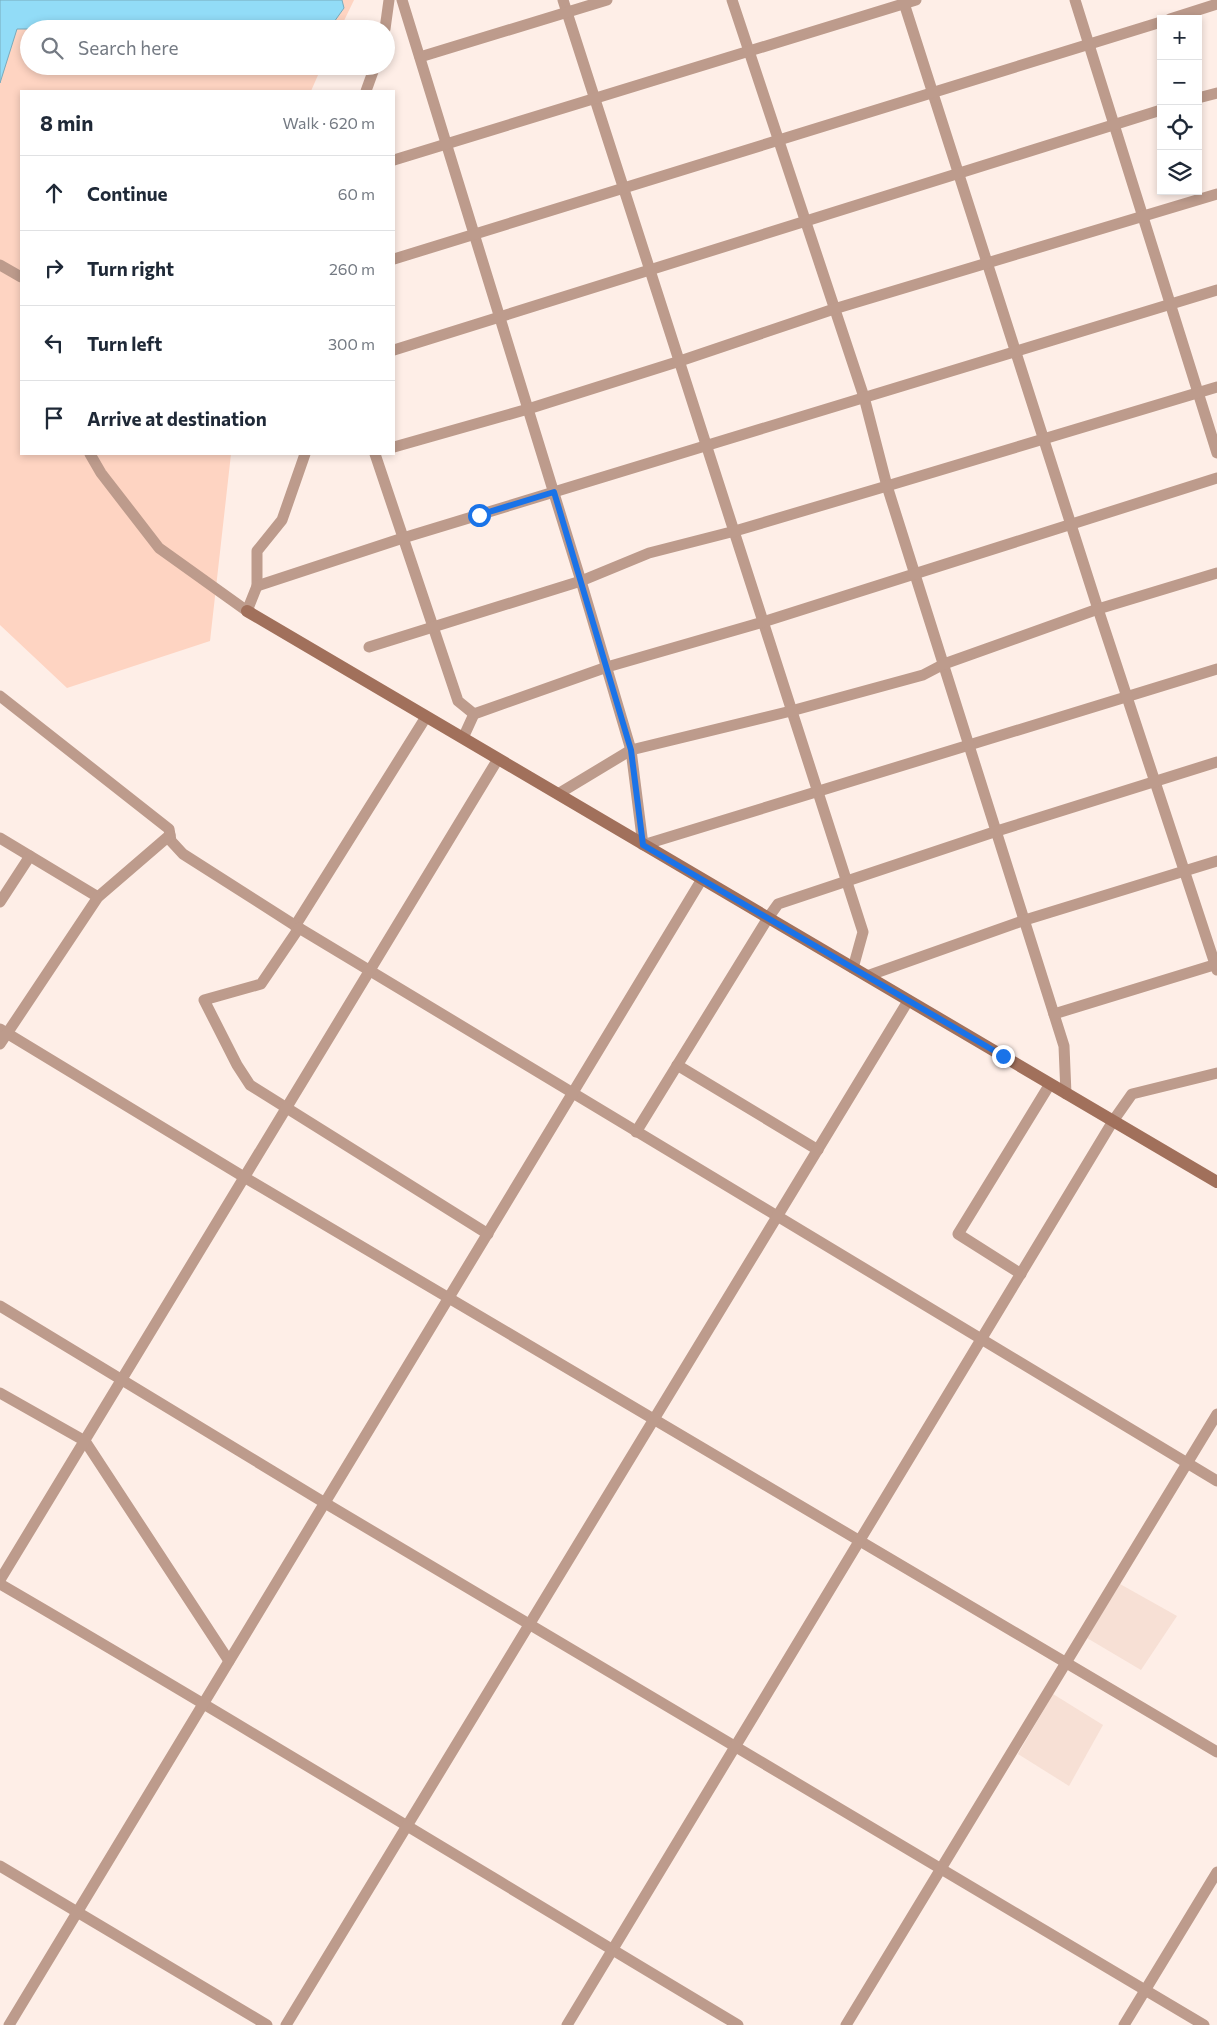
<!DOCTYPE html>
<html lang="en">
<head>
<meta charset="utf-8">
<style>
	:root { --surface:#fff; --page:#f6f6f7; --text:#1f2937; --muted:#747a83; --line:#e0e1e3 }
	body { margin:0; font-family:Commissioner,sans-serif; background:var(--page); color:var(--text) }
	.controls { position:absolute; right:15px; top:15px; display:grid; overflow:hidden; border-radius:0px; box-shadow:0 2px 8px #0003 }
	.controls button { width:45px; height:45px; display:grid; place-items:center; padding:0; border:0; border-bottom:1px solid var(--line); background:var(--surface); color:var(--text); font:25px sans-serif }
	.stop { position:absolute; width:15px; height:15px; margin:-11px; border:4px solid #1a73e8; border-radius:50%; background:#fff }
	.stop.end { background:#1a73e8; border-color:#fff; box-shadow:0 1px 5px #0008 }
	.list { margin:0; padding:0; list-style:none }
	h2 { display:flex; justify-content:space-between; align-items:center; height:65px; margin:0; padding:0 20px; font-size:21px }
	h2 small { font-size:16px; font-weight:400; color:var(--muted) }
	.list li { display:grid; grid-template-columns:32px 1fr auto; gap:15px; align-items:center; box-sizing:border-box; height:75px; padding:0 20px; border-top:1px solid var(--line) }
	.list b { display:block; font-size:19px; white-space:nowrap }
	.list em { font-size:16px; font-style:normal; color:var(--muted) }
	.icon { flex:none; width:28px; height:28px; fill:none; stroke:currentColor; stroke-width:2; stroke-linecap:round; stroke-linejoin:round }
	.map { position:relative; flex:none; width:1217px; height:2025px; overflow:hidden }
	.search { position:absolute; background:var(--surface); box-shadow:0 2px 8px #0003; left:20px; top:20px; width:375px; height:55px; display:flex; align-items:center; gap:12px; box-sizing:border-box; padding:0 18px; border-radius:28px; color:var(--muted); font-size:19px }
	.panel { position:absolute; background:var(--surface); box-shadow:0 2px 8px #0003; left:20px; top:90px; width:375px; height:365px; border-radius:0px }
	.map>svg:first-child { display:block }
	.built { fill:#f7e0d5 }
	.green { fill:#fed4c2 }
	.water { fill:#92dcf7; stroke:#79abbd }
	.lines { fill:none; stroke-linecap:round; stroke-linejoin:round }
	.street { stroke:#bd9b8c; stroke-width:11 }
	.secondary { stroke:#a1705b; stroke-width:12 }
	.route { stroke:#1a73e8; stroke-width:6 }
</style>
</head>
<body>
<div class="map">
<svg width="1217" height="2025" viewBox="0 0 1217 2025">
	<rect width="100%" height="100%" fill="#feeee7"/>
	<!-- built -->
	<g class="built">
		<path d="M1120,1584L1177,1616L1141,1670L1087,1638Z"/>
		<path d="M1053,1694L1103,1725L1069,1786L1018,1754Z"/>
	</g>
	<!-- green -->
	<path class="green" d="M0,0H354L340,29H29V66H322L311,91H21V454H231L210,641L67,688L0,625Z"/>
	<!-- water -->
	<path class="water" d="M0,0H342L344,8L329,29H17L0,83Z"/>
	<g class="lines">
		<!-- street -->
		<g class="street">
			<path d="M402,0L581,581L631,750L643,845L1217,669"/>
			<path d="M563,0L863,932L853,968"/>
			<path d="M732,0L864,397L887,486L1064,1046L1066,1094"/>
			<path d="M903,0L1098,609L1217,970"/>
			<path d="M1075,0L1217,453"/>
			<path d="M1170,19L1217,4"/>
			<path d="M385,29L389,0"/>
			<path d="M420,57L607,0"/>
			<path d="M366,91L375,66"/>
			<path d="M1198,98L1217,93"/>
			<path d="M394,160L916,0"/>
			<path d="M394,259L1161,22"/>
			<path d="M0,265L21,277"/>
			<path d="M394,350L1161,110"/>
			<path d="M394,447L528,409L680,361L834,309L1217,194"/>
			<path d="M90,454L101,473L159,548L247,611L257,586V551L282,520L305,454"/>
			<path d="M375,454L458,701L474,714"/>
			<path d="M257,586L403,538L1217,290"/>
			<path d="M369,647L581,581L649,553L735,531L887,486L1217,387"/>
			<path d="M0,696L169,829L171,841L183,854L299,928L261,984L204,1000L237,1065L250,1085L488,1234"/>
			<path d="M463,738L474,714L607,667L763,622L1217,478"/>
			<path d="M558,794L631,750L791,711L923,675L944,664L1098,609L1217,573"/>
			<path d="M0,838L98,897"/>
			<path d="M0,902L30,856"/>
			<path d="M295,926L426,717"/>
			<path d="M299,928L1217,1481"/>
			<path d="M867,976L1025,920L1217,861"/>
			<path d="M1054,1014L1217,964"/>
			<path d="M0,1029L244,1177L1217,1752"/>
			<path d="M0,1044L98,897L170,835"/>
			<path d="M677,1065L818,1150"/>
			<path d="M636,1132L768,918L778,904L997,831L1217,762"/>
			<path d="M1021,1274L958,1234L1050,1084"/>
			<path d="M0,1306L325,1503L1204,2025"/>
			<path d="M0,1393L85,1441L229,1661"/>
			<path d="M0,1580L498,759"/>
			<path d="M0,1584C248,1728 492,1878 738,2025"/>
			<path d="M0,1866L267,2025"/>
			<path d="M9,2025L702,879"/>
			<path d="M286,2025L908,1001"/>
			<path d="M567,2025L1113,1121L1132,1094L1217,1073"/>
			<path d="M846,2025L1217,1414"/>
			<path d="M1124,2025L1217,1872"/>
		</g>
		<!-- secondary -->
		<path class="secondary" d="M247,611L1217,1182"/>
	</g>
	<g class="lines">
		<!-- route -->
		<path class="route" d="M479,515L554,492L631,750L643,845L1003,1056"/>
	</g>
</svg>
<div class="controls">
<button>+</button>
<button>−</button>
<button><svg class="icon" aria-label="locate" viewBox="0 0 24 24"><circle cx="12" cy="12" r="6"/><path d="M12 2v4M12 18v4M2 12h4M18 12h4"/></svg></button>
<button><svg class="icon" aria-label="layers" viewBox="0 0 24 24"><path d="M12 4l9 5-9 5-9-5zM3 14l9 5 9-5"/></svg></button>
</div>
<div class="stop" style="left:479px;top:515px"></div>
<div class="stop end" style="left:1003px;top:1056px"></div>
<div class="search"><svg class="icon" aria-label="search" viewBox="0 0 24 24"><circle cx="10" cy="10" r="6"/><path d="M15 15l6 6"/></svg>Search here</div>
<section class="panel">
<h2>8 min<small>Walk · 620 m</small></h2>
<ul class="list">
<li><svg class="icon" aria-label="ahead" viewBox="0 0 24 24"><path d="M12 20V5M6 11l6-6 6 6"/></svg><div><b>Continue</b></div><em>60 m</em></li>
<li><svg class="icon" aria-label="right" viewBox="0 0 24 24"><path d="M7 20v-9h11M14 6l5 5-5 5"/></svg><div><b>Turn right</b></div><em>260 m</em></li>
<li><svg class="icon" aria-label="left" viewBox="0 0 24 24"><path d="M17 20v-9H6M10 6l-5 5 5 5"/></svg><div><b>Turn left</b></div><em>300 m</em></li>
<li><svg class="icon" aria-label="arrive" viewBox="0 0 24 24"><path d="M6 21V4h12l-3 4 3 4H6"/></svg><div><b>Arrive at destination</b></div></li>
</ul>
</section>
</div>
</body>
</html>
